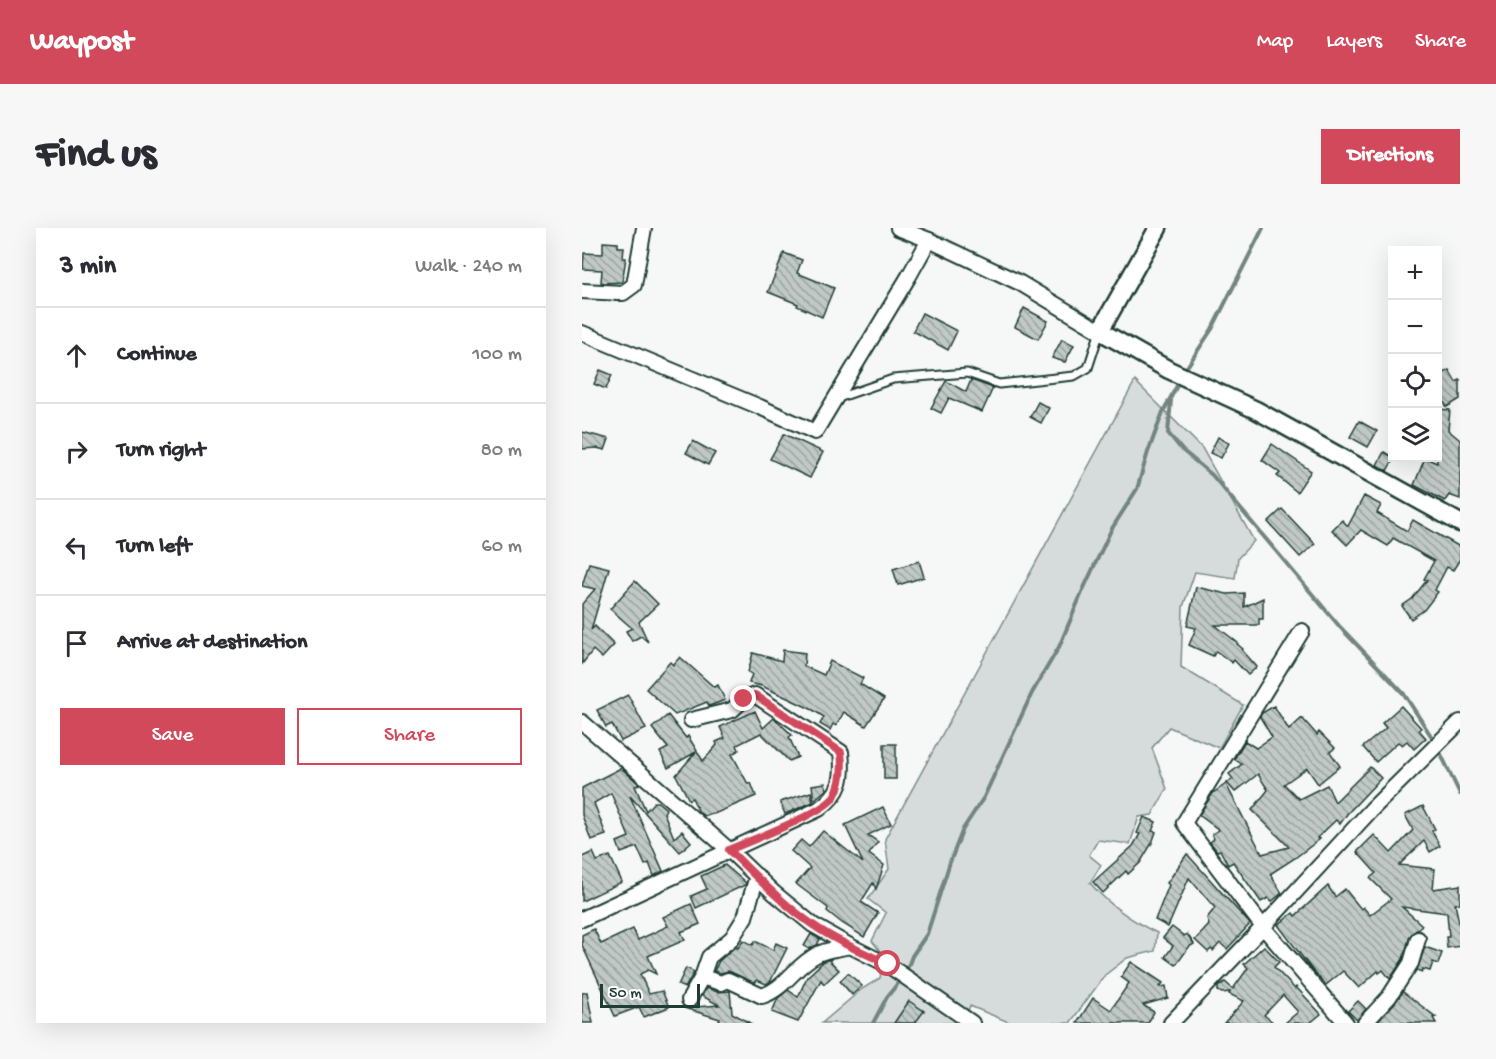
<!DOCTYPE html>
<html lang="en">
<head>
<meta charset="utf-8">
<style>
	:root { --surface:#fff; --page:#f7f7f7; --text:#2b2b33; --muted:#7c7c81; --line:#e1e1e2; --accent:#d1495b }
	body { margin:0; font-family:"Gochi Hand",sans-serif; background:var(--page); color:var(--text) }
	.controls { position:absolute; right:18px; top:18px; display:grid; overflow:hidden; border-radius:0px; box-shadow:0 6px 24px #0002 }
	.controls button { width:54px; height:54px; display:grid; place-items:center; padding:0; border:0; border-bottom:2px solid var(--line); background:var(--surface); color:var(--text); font:30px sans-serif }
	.scale { position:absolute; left:18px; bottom:15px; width:100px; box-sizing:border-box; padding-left:6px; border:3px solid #1f3d34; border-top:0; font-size:16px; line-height:21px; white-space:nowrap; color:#1f3d34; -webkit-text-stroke:4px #fff; paint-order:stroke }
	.stop { position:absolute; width:18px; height:18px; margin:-14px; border:4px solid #d1495b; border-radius:50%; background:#fff }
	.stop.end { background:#d1495b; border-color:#fff; box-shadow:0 2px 6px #0008 }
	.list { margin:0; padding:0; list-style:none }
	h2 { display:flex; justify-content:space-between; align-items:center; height:78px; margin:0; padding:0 24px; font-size:26px }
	h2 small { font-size:20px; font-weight:400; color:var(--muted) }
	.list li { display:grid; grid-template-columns:39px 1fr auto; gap:18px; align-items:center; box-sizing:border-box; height:96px; padding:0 24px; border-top:2px solid var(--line) }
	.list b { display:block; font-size:22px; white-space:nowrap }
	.list em { font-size:20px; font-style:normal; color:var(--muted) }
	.actions { display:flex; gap:12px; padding:18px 24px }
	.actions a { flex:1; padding:14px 0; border:2px solid var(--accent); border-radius:0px; text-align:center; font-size:21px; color:var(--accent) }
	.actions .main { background:var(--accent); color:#fff }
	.icon { flex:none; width:33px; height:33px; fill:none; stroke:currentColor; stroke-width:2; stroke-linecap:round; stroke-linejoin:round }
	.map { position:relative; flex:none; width:878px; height:795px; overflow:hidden; border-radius:0px }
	header { display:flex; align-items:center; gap:36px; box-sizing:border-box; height:84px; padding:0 30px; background:var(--accent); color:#fff }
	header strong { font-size:28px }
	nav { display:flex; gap:33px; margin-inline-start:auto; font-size:21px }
	.intro { display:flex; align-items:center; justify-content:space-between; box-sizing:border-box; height:144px; padding:0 36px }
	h1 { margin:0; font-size:42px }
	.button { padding:15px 27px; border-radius:0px; background:var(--accent); color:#fff; font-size:21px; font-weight:700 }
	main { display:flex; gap:36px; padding:0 36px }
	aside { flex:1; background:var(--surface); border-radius:0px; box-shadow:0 6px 24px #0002 }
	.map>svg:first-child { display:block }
	.green { fill:#d6dcdb; stroke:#7a8c88; stroke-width:1.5 }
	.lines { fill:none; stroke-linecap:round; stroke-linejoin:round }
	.stream { stroke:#72857f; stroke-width:4 }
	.building { fill:url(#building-back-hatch); stroke:#1f3d34; stroke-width:1.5 }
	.service-casing { stroke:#1f3d34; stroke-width:11 }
	.minor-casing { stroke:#1f3d34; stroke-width:18 }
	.tertiary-casing { stroke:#1f3d34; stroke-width:21 }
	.service { stroke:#fff; stroke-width:7 }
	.minor { stroke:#fff; stroke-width:14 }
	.tertiary { stroke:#fff; stroke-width:16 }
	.route { stroke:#d1495b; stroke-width:8 }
</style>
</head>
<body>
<header>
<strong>Waypost</strong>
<nav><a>Map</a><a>Layers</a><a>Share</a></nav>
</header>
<div class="intro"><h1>Find us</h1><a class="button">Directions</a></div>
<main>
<aside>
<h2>3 min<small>Walk · 240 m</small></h2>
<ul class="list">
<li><svg class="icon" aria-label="ahead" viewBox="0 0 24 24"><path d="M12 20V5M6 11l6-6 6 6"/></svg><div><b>Continue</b></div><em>100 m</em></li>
<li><svg class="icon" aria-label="right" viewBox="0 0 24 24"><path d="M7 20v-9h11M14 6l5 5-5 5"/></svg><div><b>Turn right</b></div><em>80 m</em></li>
<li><svg class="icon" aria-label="left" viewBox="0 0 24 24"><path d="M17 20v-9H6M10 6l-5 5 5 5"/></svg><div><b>Turn left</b></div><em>60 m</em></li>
<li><svg class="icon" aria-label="arrive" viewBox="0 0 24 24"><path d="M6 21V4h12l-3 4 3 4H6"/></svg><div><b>Arrive at destination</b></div></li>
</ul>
<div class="actions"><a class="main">Save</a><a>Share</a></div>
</aside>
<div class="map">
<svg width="878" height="795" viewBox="0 0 878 795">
	<defs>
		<pattern id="building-back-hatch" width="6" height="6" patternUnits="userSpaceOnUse" patternTransform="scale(1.5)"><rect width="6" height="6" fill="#c0c9c6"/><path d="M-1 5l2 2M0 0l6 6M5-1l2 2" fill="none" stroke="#9ba4a2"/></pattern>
	</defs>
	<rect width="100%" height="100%" fill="#f6f7f7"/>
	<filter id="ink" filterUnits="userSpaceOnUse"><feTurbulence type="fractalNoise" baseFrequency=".0167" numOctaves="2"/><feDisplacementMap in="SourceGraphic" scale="12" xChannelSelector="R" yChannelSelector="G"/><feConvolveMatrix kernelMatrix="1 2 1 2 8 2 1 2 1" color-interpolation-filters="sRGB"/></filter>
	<g filter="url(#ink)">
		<!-- green -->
		<path class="green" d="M553,153L620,220L672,313L656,330L653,350L613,344L601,379L599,439L661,477L637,520L587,499L570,520L585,561L570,587L557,589L548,616L516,612L507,627L519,637L508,655C527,677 550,693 575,705L573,723L545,730L523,747L488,795H429L388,778L380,795H240L280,761L298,750L302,728L290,713L304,685L286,671L307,641L303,611Z"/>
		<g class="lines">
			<!-- stream -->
			<g class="stream">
				<path d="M601,145L630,101L681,0"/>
				<path d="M589,172L586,205L600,222L630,247L758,399L822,466L853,514"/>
				<path d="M856,520L878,566"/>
				<path d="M324,744L330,728L345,706L368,634L381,601L402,569L450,465L477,419L501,362L529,302L555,261L566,224L581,184L598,152"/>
				<path d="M291,795L305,769L320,750"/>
			</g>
		</g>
		<!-- building -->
		<g class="building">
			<path d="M21,14L36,15V19H42L41,30H44L40,54L22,55L19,54L20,42L1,41L2,25L21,26Z"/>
			<path d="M202,25L220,32L215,45L252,60L240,89L215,78L216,76L186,64Z"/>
			<path d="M442,80L466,93L456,111L433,99Z"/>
			<path d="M340,85L375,103L366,122L331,103Z"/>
			<path d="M480,111L492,117L483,134L470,130Z"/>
			<path d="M18,142L30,147L24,161L12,156Z"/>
			<path d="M867,142L874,154L878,152V171L865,179L857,166L860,163L855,155V149Z"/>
			<path d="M389,152L411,160L400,184L367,170L359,185L349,180L364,153L384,164Z"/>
			<path d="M456,174L467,180L459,195L448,189Z"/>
			<path d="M855,181L868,182L866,202L878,212V271L867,267L863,273L832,257L843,230L855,235Z"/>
			<path d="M777,193L795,203L786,219L768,209Z"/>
			<path d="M0,204L27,211L23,222L15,220L0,221Z"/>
			<path d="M202,206L241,224L228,250L188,231Z"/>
			<path d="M636,209L647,215L639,230L628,225Z"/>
			<path d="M111,213L133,225L126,237L104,225Z"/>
			<path d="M690,216L729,243L715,264L695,248L698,245L680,232Z"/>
			<path d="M802,224L812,230L805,243L795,237Z"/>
			<path d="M782,268L799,277L795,285L825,303L831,292L878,319V331L871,342L865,339L853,362L856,364L842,382L829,391L820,378L830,371L845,352L842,351L852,333L811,310L806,318L779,302L765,317L750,302L760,292L766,298Z"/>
			<path d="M700,281L733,316L718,329L686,294Z"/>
			<path d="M337,333L342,349L316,357L311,341Z"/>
			<path d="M7,335L27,340L9,402L13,398L32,417L20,430L11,422L0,436V376L13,361L0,358Z"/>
			<path d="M53,353L76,376L57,394L66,414L59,408L50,413L44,403L50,400L28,381Z"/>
			<path d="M614,359L645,366L662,365V379L681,370V391H677V397H633L656,415L655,416L661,421L660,422L675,439L666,447L652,432L650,435L634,423L631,428L607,417L614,400L605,398Z"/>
			<path d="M201,422L223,425L222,438L242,447L248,433L281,450L278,456L302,471L284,498L262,484L254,498L251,496L248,502L238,496L242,489L231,482L180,458L167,455L170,446L166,444L171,425L200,433Z"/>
			<path d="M98,429L132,459L136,457L143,472L127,478L125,474L93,487L64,461L88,434L91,437Z"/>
			<path d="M46,467L64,501L39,513L30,496L24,499L15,482Z"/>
			<path d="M692,478L707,502L720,490L735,507L737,504L753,520L748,524L758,538L736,556L725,540L702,556L717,571L745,557L753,574L788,539L799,550L765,586L758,596L754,592L735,610L738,611L713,630L688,646L700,665L689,674L686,670L679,674L651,634L646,637L638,622L635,623L628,614L632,611L630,606L637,602L617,587L631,565L644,556L680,626L707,619L670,582L686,562L676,546L653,564L645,555L651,551L647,546L660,536L652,531L663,513L674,520L690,509L678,489L680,485Z"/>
			<path d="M819,478L839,500L837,502L844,510L832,521L825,513L820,517L816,514L794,534L781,519L804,500L800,495Z"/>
			<path d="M173,483L181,500L192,490L210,507L207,509L216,529L207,533L179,505L155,517L157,522L150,526L166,556L169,555L174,568L132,586L130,585L122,588L117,584L110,570L107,572L94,547L114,524L86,540L78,524L86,520L70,500L86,487L104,510L106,508L121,533L135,517L134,514L143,510L138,499Z"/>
			<rect x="302" y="516" width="12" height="35"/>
			<path d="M39,540L57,556L53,558L64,583L72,574H76L84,581L82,585L92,610L100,603L109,614L98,624L48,568L81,643L72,648L67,635L63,637L55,619L39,625L35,614L47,609L29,565L12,575L24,607L9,612L0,587V560Z"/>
			<path d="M243,555L245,561L232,572L230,557Z"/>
			<path d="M229,564L231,574L203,586L198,574Z"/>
			<path d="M841,578L853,601L850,603L858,618L848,624L842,613L817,637L853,641L851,661L878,657V675L873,676L878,699V718L865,720L864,709H867L865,685L820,679L840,697L828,708L821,731L808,751L801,742L797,745L796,743L777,760L761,743L744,757L731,743L696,697L711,685L713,688L746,658L753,669L763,661L779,681L781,679L788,687L809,671L788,650L794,645L775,624L792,607L809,625L831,602L823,587Z"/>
			<path d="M301,579L309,596L286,607L296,614L287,626L302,637L294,661L291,655L279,674L296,685L282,709L260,695L245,683L246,680L214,656L228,640L209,623L219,612L227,619L241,603L281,635L263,597Z"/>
			<path d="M562,589L574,594L570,603L574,604L570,615L558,635L546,646L544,643L521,665L511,654L551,618L558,606L555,605Z"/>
			<path d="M11,624L15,633L28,628L40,654L0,673V629Z"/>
			<path d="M605,626L668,696L645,721L638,715L631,723L629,721L626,724L613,712L627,697L625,690L633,680L607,650L586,699L573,692L587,657L585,655Z"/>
			<path d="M143,637L164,655L163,657L114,680L109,668L125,661L119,648Z"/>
			<path d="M109,676L118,696L99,704L103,712L66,728L74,746L66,742L58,746L67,766L80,763L87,779L62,789L57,779L33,788L0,717V707L12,701L19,716L51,701L56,712L86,698L81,689Z"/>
			<path d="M590,699L602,708L605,706L612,716L607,719L594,737L583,729L591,718L581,710Z"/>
			<path d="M229,706L238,711L235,717L227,721L222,718Z"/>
			<path d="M161,712L171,717L173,713L191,722L194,715L205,720L188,754L184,756L175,752L173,755L146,743L139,745L132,743L137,733L153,719L156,720Z"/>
			<path d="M682,718L697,734L692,739L713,761L714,759L739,786L728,795H703L716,784L701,767L682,787L692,795H642L662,773L647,766L648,764L640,765L636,763V759L643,754L651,761L666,740L662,736Z"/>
			<path d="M843,719L860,725L856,736L851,734L848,743L841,741L840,744L835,742Z"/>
			<path d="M249,731L248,733L257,742L242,756L239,752L216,794L190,784L196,770L206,762L216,769L225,749L242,733Z"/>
			<path d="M549,734L581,755L578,759L584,758L586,770L561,777L572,784L566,795H495L511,770L529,782L547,755L539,749Z"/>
			<path d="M104,740L112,744L103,760L96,757Z"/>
			<path d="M266,745L280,758L270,767L258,753Z"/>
			<path d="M124,760L136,764L148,763L150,785L168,795H136L138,791L102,780L137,777L120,768Z"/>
			<path d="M5,764L11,795H0V765Z"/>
			<path d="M821,764L854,789L851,790L854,795H795Z"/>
			<path d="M327,773L342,783L333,795H312Z"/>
			<path d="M776,773L784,781L775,792L766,783Z"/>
		</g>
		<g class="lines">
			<defs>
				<path id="service" d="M256,170L311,151L385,145L417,156L492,148L506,140L518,103"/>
				<g id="minor">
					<path d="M316,0L347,12L438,55L518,103"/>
					<path d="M0,63L41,65L52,57L62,0"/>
					<path d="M0,105L178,179L233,204L327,48L347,12"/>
					<path d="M720,403L602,595L681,699L764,795"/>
					<path d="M0,494L147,622L192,665L231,697L268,718L306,737L390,795"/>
					<path d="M0,691L237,581C259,565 262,551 259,524L173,467L162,471L150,482L109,492"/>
					<path d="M120,749L139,755L146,752L180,768C203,761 213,737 236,726C245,721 258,721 268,718"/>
					<path d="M107,772L120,749L127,729L150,710L163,689L175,648"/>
					<path d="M589,795L681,699L790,581L878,494"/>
					<path d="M783,795L807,769L829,735L836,711"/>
				</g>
				<path id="tertiary" d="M576,0L518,103L587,142L674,182L878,295"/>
			</defs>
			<!-- service casing -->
			<use href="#service" class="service-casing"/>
			<!-- minor casing -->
			<use href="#minor" class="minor-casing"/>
			<!-- tertiary casing -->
			<use href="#tertiary" class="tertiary-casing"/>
			<!-- service -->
			<use href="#service" class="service"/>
			<!-- minor -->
			<use href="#minor" class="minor"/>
			<!-- tertiary -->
			<use href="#tertiary" class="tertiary"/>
		</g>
	</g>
	<g class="lines" filter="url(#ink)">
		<!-- route -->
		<path class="route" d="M162,471L173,467L259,524C261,540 260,555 252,569C242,585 167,613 147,622C174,648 200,676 231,697C254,713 280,724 306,736"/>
	</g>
</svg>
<div class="controls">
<button>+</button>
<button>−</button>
<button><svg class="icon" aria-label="locate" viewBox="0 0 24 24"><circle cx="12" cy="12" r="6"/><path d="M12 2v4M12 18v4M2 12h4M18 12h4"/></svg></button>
<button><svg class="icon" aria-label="layers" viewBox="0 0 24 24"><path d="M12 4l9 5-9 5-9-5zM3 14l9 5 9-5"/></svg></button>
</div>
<div class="scale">50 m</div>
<div class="stop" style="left:306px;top:736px"></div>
<div class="stop end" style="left:162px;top:471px"></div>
</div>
</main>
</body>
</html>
